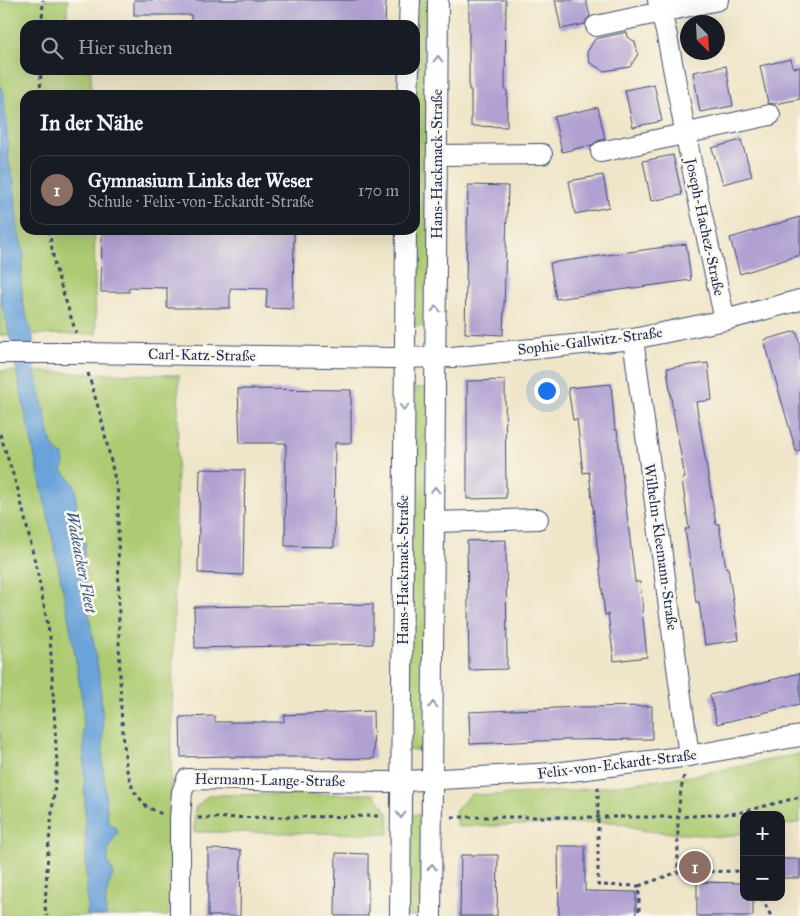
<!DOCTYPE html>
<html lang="de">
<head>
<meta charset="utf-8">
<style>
	:root { --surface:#171b24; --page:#242831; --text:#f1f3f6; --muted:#9ea1a6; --line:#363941; --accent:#d690ce }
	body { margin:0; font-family:"IM FELL Great Primer",serif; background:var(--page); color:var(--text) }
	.controls { position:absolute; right:15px; bottom:15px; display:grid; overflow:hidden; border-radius:10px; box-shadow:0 5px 20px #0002 }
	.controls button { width:45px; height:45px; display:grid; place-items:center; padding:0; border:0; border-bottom:1px solid var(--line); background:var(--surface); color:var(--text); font:25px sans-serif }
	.compass { position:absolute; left:680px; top:15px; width:45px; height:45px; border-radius:50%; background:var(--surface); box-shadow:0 5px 20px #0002; rotate:156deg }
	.you { position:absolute; left:546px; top:390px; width:18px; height:18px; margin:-12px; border:4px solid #fff; border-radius:50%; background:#1a73e8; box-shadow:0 0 0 8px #1a73e833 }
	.badge { display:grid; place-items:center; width:32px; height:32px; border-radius:50%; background:var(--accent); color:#fff; font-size:16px; font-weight:700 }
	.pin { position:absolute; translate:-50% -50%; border:2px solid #fff; box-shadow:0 1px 5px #0006 }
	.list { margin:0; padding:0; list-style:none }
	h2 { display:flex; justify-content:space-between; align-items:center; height:65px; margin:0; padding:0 20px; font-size:21px }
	h2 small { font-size:16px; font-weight:400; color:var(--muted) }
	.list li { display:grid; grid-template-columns:32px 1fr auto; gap:15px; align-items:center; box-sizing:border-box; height:70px; margin:0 10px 10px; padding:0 10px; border:1px solid var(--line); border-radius:15px }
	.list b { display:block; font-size:19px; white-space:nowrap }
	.list p { margin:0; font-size:16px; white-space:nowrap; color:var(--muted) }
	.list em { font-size:16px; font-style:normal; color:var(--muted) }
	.icon { flex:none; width:28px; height:28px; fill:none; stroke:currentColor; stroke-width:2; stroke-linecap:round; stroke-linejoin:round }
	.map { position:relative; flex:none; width:800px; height:916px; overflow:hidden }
	.search { position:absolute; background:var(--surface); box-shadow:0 5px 20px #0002; left:20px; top:20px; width:400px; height:55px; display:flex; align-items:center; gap:12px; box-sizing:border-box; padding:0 18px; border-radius:15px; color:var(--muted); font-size:19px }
	.panel { position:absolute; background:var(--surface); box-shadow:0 5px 20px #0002; left:20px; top:90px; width:400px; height:145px; border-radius:15px }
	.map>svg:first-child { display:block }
	.green { fill:#adcb72; stroke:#647d68 }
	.water { fill:#6aa3d9; stroke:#42699c }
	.building { fill:#b1a1d2 }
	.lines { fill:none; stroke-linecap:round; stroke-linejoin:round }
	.minor-casing { stroke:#3b4a6e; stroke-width:22 }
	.path { stroke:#3b4a6e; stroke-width:3; stroke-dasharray:4 4; stroke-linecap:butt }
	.minor { stroke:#fff; stroke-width:20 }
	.oneway { stroke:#8d97ae }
	.labels { text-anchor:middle; stroke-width:5; stroke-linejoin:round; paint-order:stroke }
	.street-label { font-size:15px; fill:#1b2f5e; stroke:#fbf7ec }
	.water-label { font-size:16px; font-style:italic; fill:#375889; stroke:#fbf7ec }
</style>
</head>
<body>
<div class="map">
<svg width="800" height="916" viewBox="0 0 800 916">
	<rect width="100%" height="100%" fill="#fbf7ec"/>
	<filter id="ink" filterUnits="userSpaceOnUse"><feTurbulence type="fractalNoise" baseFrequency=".02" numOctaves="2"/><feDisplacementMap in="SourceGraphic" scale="10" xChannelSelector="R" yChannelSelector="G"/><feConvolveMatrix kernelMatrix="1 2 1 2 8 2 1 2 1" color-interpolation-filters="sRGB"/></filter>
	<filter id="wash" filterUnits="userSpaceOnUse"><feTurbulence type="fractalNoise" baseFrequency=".0096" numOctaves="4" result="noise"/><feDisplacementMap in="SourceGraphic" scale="20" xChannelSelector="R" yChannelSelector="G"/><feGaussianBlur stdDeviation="1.12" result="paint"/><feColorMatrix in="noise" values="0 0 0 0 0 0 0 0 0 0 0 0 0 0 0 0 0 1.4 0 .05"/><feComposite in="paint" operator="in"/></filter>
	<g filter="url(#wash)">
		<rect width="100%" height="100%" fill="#efe5c8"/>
		<!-- green -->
		<g class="green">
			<path d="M0,0H68L66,25H25V70H91V95H25V230H94L96,334L0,335Z"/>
			<path d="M414,0H433L431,326H411L415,230Z"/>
			<path d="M0,371L179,375C175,555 171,736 169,916H2L0,708Z"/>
			<path d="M411,388H430L428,750H407Z"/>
			<path d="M800,754V822L781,826V815H744V833L724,837L646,831L614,822L458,827L455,811L471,794L492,795L569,791L691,776Z"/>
			<path d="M374,794L388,813L389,834L194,832L195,808L209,795Z"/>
			<path d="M427,814L426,916H405L406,815Z"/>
		</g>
		<!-- water -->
		<path class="water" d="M0,86L4,93L9,163L14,181L18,229L24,256L21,278L23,304L33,338L35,372L52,445L60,454L63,455L64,466L62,470L74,484L76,492L77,515L85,544L84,557L86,597L100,680L103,726V765L108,822L114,826L118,832C112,841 105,854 109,865C110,868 112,870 114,873C106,889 105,898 106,916H87L83,706L72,636L50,526L24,408L8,328L0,297Z"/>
		<g id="blocks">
			<!-- building -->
			<g class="building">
				<path d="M134,0H386L385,25H301V23H246V21H191V15H134Z"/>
				<path d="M469,0H506L505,90H507V127L471,126V90H469Z"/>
				<path d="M555,0H586L590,16L585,22V24L561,29Z"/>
				<path d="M627,32L628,37L635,42L638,54L630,67L604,71L590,63L587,52L595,39Z"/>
				<path d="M791,59L793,68L800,67V99L775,104L768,103L760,66Z"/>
				<path d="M726,66L733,106L700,112L693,72Z"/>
				<path d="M654,84L662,121L633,127L625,90Z"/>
				<path d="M598,107L605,139L598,141L592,145L562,152L554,117Z"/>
				<path d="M741,140L752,176L723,184L712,148Z"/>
				<path d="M673,155L682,195L651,201L643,161Z"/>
				<path d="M603,175L609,207L575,214L569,181Z"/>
				<path d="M468,185L508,186L503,335L465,333Z"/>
				<path d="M800,217V255L740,274L730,238Z"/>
				<path d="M102,230L249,231L250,230H270V231L294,232L293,309L266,308L267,289L230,288V308H167V288L129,287V292H101Z"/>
				<path d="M686,244L691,280L556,299L550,263Z"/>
				<path d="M796,331L800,344V450L796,451L764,340Z"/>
				<path d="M708,363L712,400L696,402L716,524H719L726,568H728L739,640L705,645L699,602H696L685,529H689L682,479L685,478L672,405L667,368Z"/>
				<path d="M505,380L506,498L467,499V381Z"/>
				<path d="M611,384L615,430H617L635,582H640L643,609L642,610L647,657L614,661L608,614L605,615L589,472L583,473L577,419L573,420L568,388Z"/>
				<path d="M238,389L351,390V443H335L334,547L285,546L286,443H240Z"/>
				<path d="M200,469L245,470L243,575L198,573Z"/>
				<path d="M506,540L507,669L469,670L467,541Z"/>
				<path d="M373,604V644L195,648L194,607Z"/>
				<path d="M800,673V704L717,724L710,695Z"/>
				<path d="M652,706V739L562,740L470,744L469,712L579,707Z"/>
				<path d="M373,711L374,759L332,758V757H230V756L181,757L180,717L215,716V722H284V715Z"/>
				<path d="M558,846H585V891L636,892V916H559Z"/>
				<path d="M208,849L241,850L240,916H208Z"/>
				<path d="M336,853L368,854V916H335Z"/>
				<path d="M461,855H498L497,916H460Z"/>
				<path d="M782,859H800V878H783Z"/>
				<path d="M697,882L744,883V897H753V916H697Z"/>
			</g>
		</g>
	</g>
	<g filter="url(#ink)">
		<use href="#blocks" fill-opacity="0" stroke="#3b4a6e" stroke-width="1"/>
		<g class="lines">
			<defs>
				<g id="minor">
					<path d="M658,0L667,36L697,193L725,320"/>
					<path d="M409,25L410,0"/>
					<path d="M596,26L718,0"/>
					<path d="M408,95L409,70"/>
					<path d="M601,152L770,115"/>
					<path d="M437,155L542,154"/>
					<path d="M633,339L689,756"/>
					<path d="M0,353H82L392,358L452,357L633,339L725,320L800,300"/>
					<path d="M434,522L538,519"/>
					<path d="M180,916V818L182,792L187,779L386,782L555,773L689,756L800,736"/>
					<path d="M400,916L406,230"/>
					<path d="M431,916L438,0"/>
				</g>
			</defs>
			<!-- minor casing -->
			<use href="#minor" class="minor-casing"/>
			<!-- path -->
			<g class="path">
				<path d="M42,25L43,0"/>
				<path d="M40,95L41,70"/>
				<path d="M49,230L55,267L76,333"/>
				<path d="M88,373L101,417L118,493L119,640L121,710L126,767L133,790L147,807L162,814"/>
				<path d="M0,434L19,493L38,575L50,637L57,764L48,851L45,907L47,916"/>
				<path d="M684,776C676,807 678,840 678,872L744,871"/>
				<path d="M598,787V885L639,886V916"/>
				<path d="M452,817H678L738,813L800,797"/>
				<path d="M198,818L381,816"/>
				<path d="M639,886L678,872"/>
				<path d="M763,897V900L771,916"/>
			</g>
			<!-- minor -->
			<use href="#minor" class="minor"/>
		</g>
		<!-- one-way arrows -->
		<defs><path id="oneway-chevron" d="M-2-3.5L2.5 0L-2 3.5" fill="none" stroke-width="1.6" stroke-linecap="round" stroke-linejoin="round" transform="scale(1.25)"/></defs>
		<g class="oneway">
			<use href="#oneway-chevron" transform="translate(438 59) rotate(-90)"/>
			<use href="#oneway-chevron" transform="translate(436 309) rotate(-90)"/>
			<use href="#oneway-chevron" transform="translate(404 407) rotate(90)"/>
			<use href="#oneway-chevron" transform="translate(435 490) rotate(-90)"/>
			<use href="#oneway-chevron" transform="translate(433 705) rotate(-90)"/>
			<use href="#oneway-chevron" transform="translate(401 815) rotate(91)"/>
			<use href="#oneway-chevron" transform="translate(432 867) rotate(-89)"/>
		</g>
	</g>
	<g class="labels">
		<!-- street labels -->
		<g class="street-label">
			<text transform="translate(437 164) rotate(-90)" y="5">Hans-Hackmack-Straße</text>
			<text transform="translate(705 227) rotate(78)" y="5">Joseph-Hachez-Straße</text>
			<text transform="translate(590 341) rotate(-7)" y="5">Sophie-Gallwitz-Straße</text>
			<text transform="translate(202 355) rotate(1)" y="5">Carl-Katz-Straße</text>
			<text transform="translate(661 547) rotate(82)" y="5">Wilhelm-Kleemann-Straße</text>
			<text transform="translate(403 570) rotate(-90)" y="5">Hans-Hackmack-Straße</text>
			<text transform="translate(617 764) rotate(-7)" y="5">Felix-von-Eckardt-Straße</text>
			<text transform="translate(270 780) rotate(1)" y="5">Hermann-Lange-Straße</text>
		</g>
		<!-- water labels -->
		<g class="water-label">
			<text transform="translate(82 562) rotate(79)" y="6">Wadeacker Fleet</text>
		</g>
	</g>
</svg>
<div class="controls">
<button>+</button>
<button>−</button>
</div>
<svg class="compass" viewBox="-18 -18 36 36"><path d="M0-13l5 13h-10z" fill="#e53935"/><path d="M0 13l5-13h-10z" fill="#9ea1a6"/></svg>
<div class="you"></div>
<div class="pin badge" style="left:695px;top:867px;background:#8d6e63">1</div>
<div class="search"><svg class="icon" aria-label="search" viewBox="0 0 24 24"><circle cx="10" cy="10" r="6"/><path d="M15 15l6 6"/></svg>Hier suchen</div>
<section class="panel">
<h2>In der Nähe<small></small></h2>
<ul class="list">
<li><span class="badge" style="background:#8d6e63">1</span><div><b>Gymnasium Links der Weser</b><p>Schule · Felix-von-Eckardt-Straße</p></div><em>170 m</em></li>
</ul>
</section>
</div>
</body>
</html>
